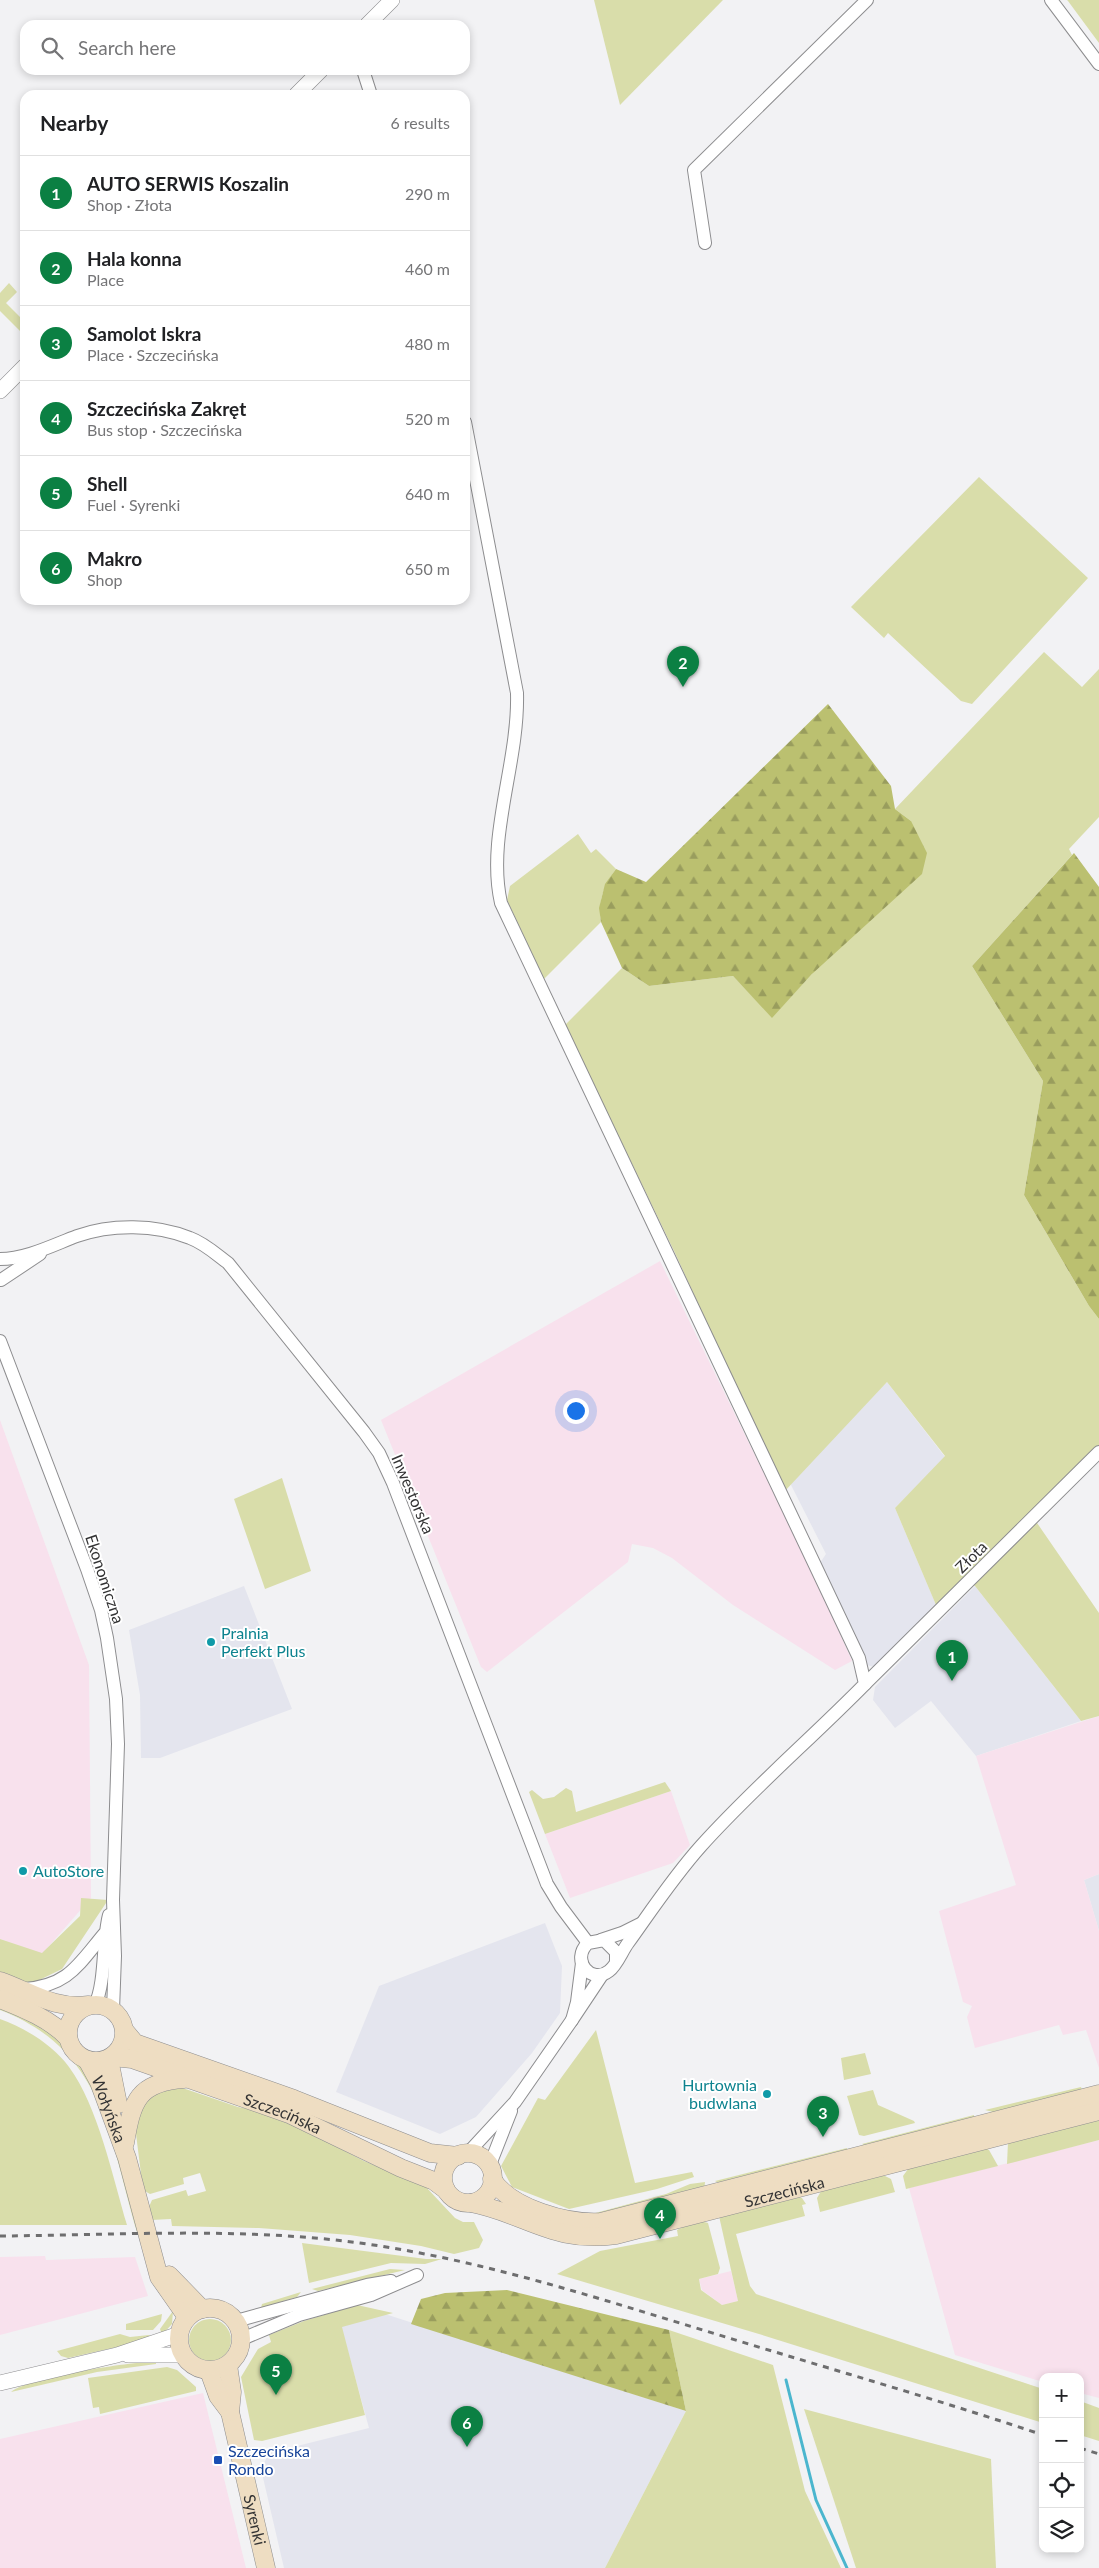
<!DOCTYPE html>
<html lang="en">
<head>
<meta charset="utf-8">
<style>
	:root { --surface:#fff; --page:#f2f2f2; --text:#202124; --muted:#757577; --line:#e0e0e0; --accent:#0b8043 }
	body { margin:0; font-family:Lato,sans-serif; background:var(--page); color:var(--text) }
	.controls { position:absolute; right:15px; bottom:15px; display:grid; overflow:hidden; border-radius:10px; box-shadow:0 2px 8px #0003 }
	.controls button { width:45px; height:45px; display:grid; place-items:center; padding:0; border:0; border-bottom:1px solid var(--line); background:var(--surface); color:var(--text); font:25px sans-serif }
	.you { position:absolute; left:575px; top:1410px; width:18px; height:18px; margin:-12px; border:4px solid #fff; border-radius:50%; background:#1a73e8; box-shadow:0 0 0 8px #1a73e833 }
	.badge { display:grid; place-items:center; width:32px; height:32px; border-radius:50%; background:var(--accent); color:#fff; font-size:16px; font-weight:700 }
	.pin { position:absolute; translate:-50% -41px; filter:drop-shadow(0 1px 2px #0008) }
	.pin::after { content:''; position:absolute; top:26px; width:18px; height:15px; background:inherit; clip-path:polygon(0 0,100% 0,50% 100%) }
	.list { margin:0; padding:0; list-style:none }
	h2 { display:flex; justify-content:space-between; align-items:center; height:65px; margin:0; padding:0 20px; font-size:21px }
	h2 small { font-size:16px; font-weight:400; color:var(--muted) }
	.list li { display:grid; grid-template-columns:32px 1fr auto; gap:15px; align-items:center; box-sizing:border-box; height:75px; padding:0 20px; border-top:1px solid var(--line) }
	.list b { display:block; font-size:19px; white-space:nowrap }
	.list p { margin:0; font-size:16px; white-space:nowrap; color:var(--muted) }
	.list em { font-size:16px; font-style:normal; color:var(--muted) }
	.icon { flex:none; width:28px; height:28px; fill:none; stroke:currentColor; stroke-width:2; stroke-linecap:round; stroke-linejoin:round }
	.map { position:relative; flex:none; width:1099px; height:2568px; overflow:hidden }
	.search { position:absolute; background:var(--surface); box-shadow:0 2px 8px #0003; left:20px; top:20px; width:450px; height:55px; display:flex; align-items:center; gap:12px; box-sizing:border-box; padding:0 18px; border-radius:15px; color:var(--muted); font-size:19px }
	.panel { position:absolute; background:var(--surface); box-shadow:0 2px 8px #0003; left:20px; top:90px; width:450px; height:515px; border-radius:15px }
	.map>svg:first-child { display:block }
	.built { fill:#e4e5ee }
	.industrial { fill:#f8e1ed }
	.green { fill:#d9ddaa }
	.forest { fill:url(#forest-firs) }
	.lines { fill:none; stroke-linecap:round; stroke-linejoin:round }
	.stream { stroke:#4bb6ce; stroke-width:3 }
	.minor-casing { stroke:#8d8d8f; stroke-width:14 }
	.tertiary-casing { stroke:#8d8d8f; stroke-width:16 }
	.secondary-casing { stroke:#8d8d8f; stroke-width:19 }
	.minor { stroke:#fff; stroke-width:12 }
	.tertiary { stroke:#fff; stroke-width:15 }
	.secondary { stroke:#eeddc2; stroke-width:18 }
	.rail { stroke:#6e6e6f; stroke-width:3; stroke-dasharray:6 6; stroke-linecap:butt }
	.culture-dot { fill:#0f9aa8; stroke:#fff; stroke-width:2 }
	.transit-dot { fill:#1a4fb4; stroke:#fff; stroke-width:2 }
	.labels { text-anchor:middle; stroke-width:4; stroke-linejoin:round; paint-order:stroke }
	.street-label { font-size:16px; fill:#333334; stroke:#fff }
	.culture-label { font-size:16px; fill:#0d838f; stroke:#fff; text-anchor:start }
	.transit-label { font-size:16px; fill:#164399; stroke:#fff; text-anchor:start }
</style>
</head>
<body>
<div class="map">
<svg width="1099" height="2568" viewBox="0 0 1099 2568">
	<defs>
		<pattern id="forest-firs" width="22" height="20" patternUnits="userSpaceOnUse" patternTransform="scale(1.25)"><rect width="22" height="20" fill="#bbc070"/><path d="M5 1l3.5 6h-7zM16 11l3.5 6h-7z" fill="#999d5d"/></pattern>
	</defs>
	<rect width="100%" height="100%" fill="#f2f2f4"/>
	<!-- built -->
	<g class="built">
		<path d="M887,1382L945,1457L895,1508L936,1605L874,1667L867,1665L820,1563L826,1554L790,1483Z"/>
		<path d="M244,1586L292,1709L160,1758H141L140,1695L129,1630Z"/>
		<path d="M975,1586L1081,1721L976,1756L931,1701L895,1728L873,1700L875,1687Z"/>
		<path d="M1099,1874V1931L1084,1880Z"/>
		<path d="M545,1923L562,1966L560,2013L532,2053L476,2117L440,2134L336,2092L379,1986Z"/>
		<path d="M385,2314L686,2411L605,2568H284L261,2469L269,2453L369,2428L341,2326Z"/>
	</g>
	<!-- industrial -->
	<g class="industrial">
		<path d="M660,1261L817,1582L852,1661L835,1670L733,1605L672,1558L653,1548L632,1544L628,1562L487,1672L481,1667L381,1420Z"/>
		<path d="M0,1420L89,1665L91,1898L42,1954L0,1939Z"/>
		<path d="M1099,1716V1874L1084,1880L1099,1931V2068L1086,2030L1063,2035L1059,2025L975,2048L967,2017L972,2006L963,2002L939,1911L1016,1885L976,1756Z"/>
		<path d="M671,1791L690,1845L673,1863L570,1898L545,1834Z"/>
		<path d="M1099,2140V2398L1080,2393V2377H1043V2382L955,2355L909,2188Z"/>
		<path d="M45,2256L46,2260L135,2257L148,2296L0,2335V2257Z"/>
		<path d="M731,2271L738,2301L722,2305L702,2290L699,2279Z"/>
		<path d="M203,2393L246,2568H0V2439Z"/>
	</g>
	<!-- green -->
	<g class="green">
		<path d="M594,0H723L620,105Z"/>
		<path d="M1067,0H1099V43L1068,1Z"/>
		<path d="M9,283L17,292L6,303L25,322V336L0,311V293Z"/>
		<path d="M979,477L1088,578L972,704L961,701L888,633L884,638L851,607Z"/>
		<path d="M1044,652L1082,687L1099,669V817L1069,849L1072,855L972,966L1043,1081L1024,1195L1089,1306L1099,1319V1457L1035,1520L1099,1613V1716L1081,1721L975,1586L965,1579L936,1605L895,1508L945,1456L887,1382L784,1492L675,1253L565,1025L622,968L649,986L733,976L772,1017L812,974L911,821L895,809Z"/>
		<path d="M578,834L591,853L596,849L616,869C603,886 598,901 601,922L544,979L507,900L510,886Z"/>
		<path d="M282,1478L311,1571L265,1589L234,1499Z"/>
		<path d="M665,1782L671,1791L545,1834L529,1792L532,1790L543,1799L554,1797L566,1788L572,1791L576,1812Z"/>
		<path d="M81,1898L108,1900L62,1969L29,1985L0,1976V1939L42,1953L80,1916Z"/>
		<path d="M0,2004L25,2015L67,2045L92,2078L142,2232H137C109,2137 104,2050 0,2010Z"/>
		<path d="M0,2019C25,2028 53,2045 69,2067C98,2106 113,2178 127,2225H0Z"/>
		<path d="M596,2030L635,2183L692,2172L694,2177L657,2189L569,2209L512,2187L501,2166L538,2098L545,2100Z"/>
		<path d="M865,2053L871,2074L844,2080L841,2058Z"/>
		<path d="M171,2084L238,2107L274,2114L364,2161L426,2187L455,2218L463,2222H474L483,2240L479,2248L454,2254L421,2246L350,2235L259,2228L172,2226L171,2219L151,2220L148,2209L152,2200L186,2190L188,2196L206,2191L200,2173L183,2178L184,2184L150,2194L143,2190L135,2126L143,2098Z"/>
		<path d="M1081,2087L1082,2090L997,2113L985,2110Z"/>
		<path d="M873,2090L878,2105L914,2121L915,2123L864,2136L859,2135L847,2096Z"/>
		<path d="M974,2115V2118L869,2148L862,2144Z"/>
		<path d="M1099,2118V2140L1007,2164L1008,2142Z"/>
		<path d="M983,2147L989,2150L998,2166L906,2189L903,2176L911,2165Z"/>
		<path d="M847,2148V2152L724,2186L715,2181Z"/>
		<path d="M879,2173L891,2179L895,2192L820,2212L817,2198L823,2188Z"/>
		<path d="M705,2182L704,2191L562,2222L666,2194L690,2184Z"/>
		<path d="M793,2195L802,2198L806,2204L802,2205L805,2216L736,2234L750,2286L756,2294L1043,2389V2423L759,2334L557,2274L600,2251L678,2236L677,2230L697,2220L708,2223L720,2268L718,2274L699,2279L701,2290L722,2305L738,2301L719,2216Z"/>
		<path d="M302,2243L426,2259H442L425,2264L391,2263L309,2283Z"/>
		<path d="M390,2269L405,2270L318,2291L312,2289Z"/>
		<path d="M301,2292L297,2297L261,2308L262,2304Z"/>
		<path d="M357,2305L393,2313L342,2327L365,2415L262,2441L254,2440L241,2377L258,2349L271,2342L269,2335L304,2321Z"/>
		<path d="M173,2311L172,2324L162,2335L160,2329Z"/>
		<path d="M162,2314L161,2321L153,2330H126V2324Z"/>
		<circle cx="210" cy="2340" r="21"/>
		<path d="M669,2330L773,2365L805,2491L841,2568H605L686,2411Z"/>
		<path d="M120,2334L130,2337L149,2335L153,2339L68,2358L61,2356L57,2351Z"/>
		<path d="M156,2361V2364L97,2372L11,2392C31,2376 128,2363 156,2361Z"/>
		<path d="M167,2367L177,2370L196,2387V2391L100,2414L99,2407L93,2408L88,2378Z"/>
		<path d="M1080,2401L1099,2408V2441L1080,2435Z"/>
		<path d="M804,2409L991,2459L996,2568H856Z"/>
	</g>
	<!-- forest -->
	<g class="forest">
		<path d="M828,704L891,786L895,809L911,821L927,853L922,874L812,974L772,1018L733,976L649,986L622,968L601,922L599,908L605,884L616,869L646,882Z"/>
		<path d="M1074,853L1099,887V1319L1089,1306L1024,1195L1043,1081L972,966Z"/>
		<path d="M507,2290L669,2330L686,2411L411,2324L421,2299L445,2293Z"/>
	</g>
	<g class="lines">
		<!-- stream -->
		<path class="stream" d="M786,2380L816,2500L847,2568"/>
		<defs>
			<g id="minor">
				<path d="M1051,0L1099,64"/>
				<path d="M363,70L371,95"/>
				<path d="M705,243L694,170L867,0"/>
				<path d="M465,422L517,693C519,763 486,837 501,903L859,1658L865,1684C811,1739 752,1789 701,1846C674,1876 651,1911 628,1943C622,1951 617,1965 609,1971C591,1985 570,1960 588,1943L604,1940L616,1952V1962"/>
				<path d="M0,1259C26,1259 53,1245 77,1236C111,1224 155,1224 190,1238C204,1243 216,1254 228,1263L364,1432L379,1453L393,1483L547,1884L561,1907L588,1943"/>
				<path d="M1,1280L40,1254"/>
				<path d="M0,1341L87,1569L101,1610L107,1638L116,1699L118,1744L113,1900L115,1956L113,2010"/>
				<path d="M865,1684L1099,1452"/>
				<path d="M601,1940L622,1933L640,1924"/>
				<path d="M582,1963L577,2002L572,2020L602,1975"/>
				<path d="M24,1989C68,1986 78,1965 104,1934"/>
				<path d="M95,2005C106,1981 102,1942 109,1915"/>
				<path d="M467,2154L515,2102L572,2020"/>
				<path d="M489,2167L511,2111"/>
				<path d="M236,2321L367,2285L391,2281"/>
				<path d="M242,2339L299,2315L371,2295L417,2275"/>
			</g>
			<g id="tertiary">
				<path d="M367,25L392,0"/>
				<path d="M296,95L321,70"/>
				<path d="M0,391L25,366"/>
				<path d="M128,2355H182"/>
				<path d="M0,2383L117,2355L179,2334"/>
			</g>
			<g id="secondary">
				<path d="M0,1981C31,1992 55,2010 89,2005"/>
				<path d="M0,1999C23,2008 52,2020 68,2038"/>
				<circle cx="96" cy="2033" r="28"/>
				<path d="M125,2031L135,2043L294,2099L430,2153L458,2156"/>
				<path id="s1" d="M112,2057L132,2059L289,2114L401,2168L434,2181L446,2190"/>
				<path d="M109,2059L118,2104"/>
				<path id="s2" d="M87,2060L99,2082L127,2158L159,2277L187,2317"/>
				<path d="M125,2143C132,2101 138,2082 184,2079"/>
				<circle cx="468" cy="2178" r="25"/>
				<path d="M492,2179C511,2209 568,2224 601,2222L1099,2094"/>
				<path id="s3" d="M471,2203C527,2214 554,2244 616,2235L1099,2111"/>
				<path d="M169,2275L202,2309"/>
				<circle cx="210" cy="2339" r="31"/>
				<path id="s4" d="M228,2365L232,2392L230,2412L266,2568"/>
				<path d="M209,2371L218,2396L230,2412"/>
			</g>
		</defs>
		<!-- minor casing -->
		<use href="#minor" class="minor-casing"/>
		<!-- tertiary casing -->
		<use href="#tertiary" class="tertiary-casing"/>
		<!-- secondary casing -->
		<use href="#secondary" class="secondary-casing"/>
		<!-- minor -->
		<use href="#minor" class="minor"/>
		<!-- tertiary -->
		<use href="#tertiary" class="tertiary"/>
		<!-- secondary -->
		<use href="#secondary" class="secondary"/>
		<!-- rail -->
		<g class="rail">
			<path d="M0,2236C119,2235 242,2227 360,2243C483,2260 600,2299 719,2335C827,2368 936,2399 1043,2435"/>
			<path d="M1080,2448L1099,2454"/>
		</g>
	</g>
	<!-- markers -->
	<g class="culture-dot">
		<circle cx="211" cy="1642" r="5"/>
		<circle cx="23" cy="1871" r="5"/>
		<circle cx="767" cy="2094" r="5"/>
	</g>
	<rect class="transit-dot" x="213" y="2455" width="10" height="10" rx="2.5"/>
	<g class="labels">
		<!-- street labels -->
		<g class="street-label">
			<text transform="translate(413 1494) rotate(67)" y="6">Inwestorska</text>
			<text transform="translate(971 1557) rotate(-45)" y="6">Złota</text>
			<text transform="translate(105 1579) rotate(72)" y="6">Ekonomiczna</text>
			<text dy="6" stroke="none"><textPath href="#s2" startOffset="54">Wołyńska</textPath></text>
			<text dy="6" stroke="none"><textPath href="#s1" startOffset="180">Szczecińska</textPath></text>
			<text dy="6" stroke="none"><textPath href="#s3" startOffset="324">Szczecińska</textPath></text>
			<text dy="6" stroke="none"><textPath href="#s4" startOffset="158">Syrenki</textPath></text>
		</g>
		<!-- culture labels -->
		<g class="culture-label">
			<text x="221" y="1639">Pralnia<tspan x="221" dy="18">Perfekt Plus</tspan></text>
			<text x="33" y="1877">AutoStore</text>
			<text x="757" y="2091" text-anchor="end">Hurtownia<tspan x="757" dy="18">budwlana</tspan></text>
		</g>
		<!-- transit labels -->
		<g class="transit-label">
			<text x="228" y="2457">Szczecińska<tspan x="228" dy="18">Rondo</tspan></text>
		</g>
	</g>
</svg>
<div class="controls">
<button>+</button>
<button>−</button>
<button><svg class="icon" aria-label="locate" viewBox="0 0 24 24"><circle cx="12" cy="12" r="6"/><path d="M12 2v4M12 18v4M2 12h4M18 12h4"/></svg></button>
<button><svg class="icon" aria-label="layers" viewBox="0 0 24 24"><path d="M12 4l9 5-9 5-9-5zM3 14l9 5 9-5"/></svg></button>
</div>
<div class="you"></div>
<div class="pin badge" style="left:952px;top:1681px">1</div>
<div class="pin badge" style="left:683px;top:687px">2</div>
<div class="pin badge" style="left:823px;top:2137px">3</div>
<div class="pin badge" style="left:660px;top:2239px">4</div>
<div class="pin badge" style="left:276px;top:2395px">5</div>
<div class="pin badge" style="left:467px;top:2447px">6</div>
<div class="search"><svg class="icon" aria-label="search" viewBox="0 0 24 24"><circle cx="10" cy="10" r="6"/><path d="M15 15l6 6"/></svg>Search here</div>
<section class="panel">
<h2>Nearby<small>6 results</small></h2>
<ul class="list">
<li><span class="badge">1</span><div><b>AUTO SERWIS Koszalin</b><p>Shop · Złota</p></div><em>290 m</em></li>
<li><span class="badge">2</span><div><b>Hala konna</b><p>Place</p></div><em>460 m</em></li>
<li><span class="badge">3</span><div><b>Samolot Iskra</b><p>Place · Szczecińska</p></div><em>480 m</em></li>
<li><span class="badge">4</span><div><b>Szczecińska Zakręt</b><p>Bus stop · Szczecińska</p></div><em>520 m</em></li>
<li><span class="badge">5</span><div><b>Shell</b><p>Fuel · Syrenki</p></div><em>640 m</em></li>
<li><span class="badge">6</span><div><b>Makro</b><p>Shop</p></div><em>650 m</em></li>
</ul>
</section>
</div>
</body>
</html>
